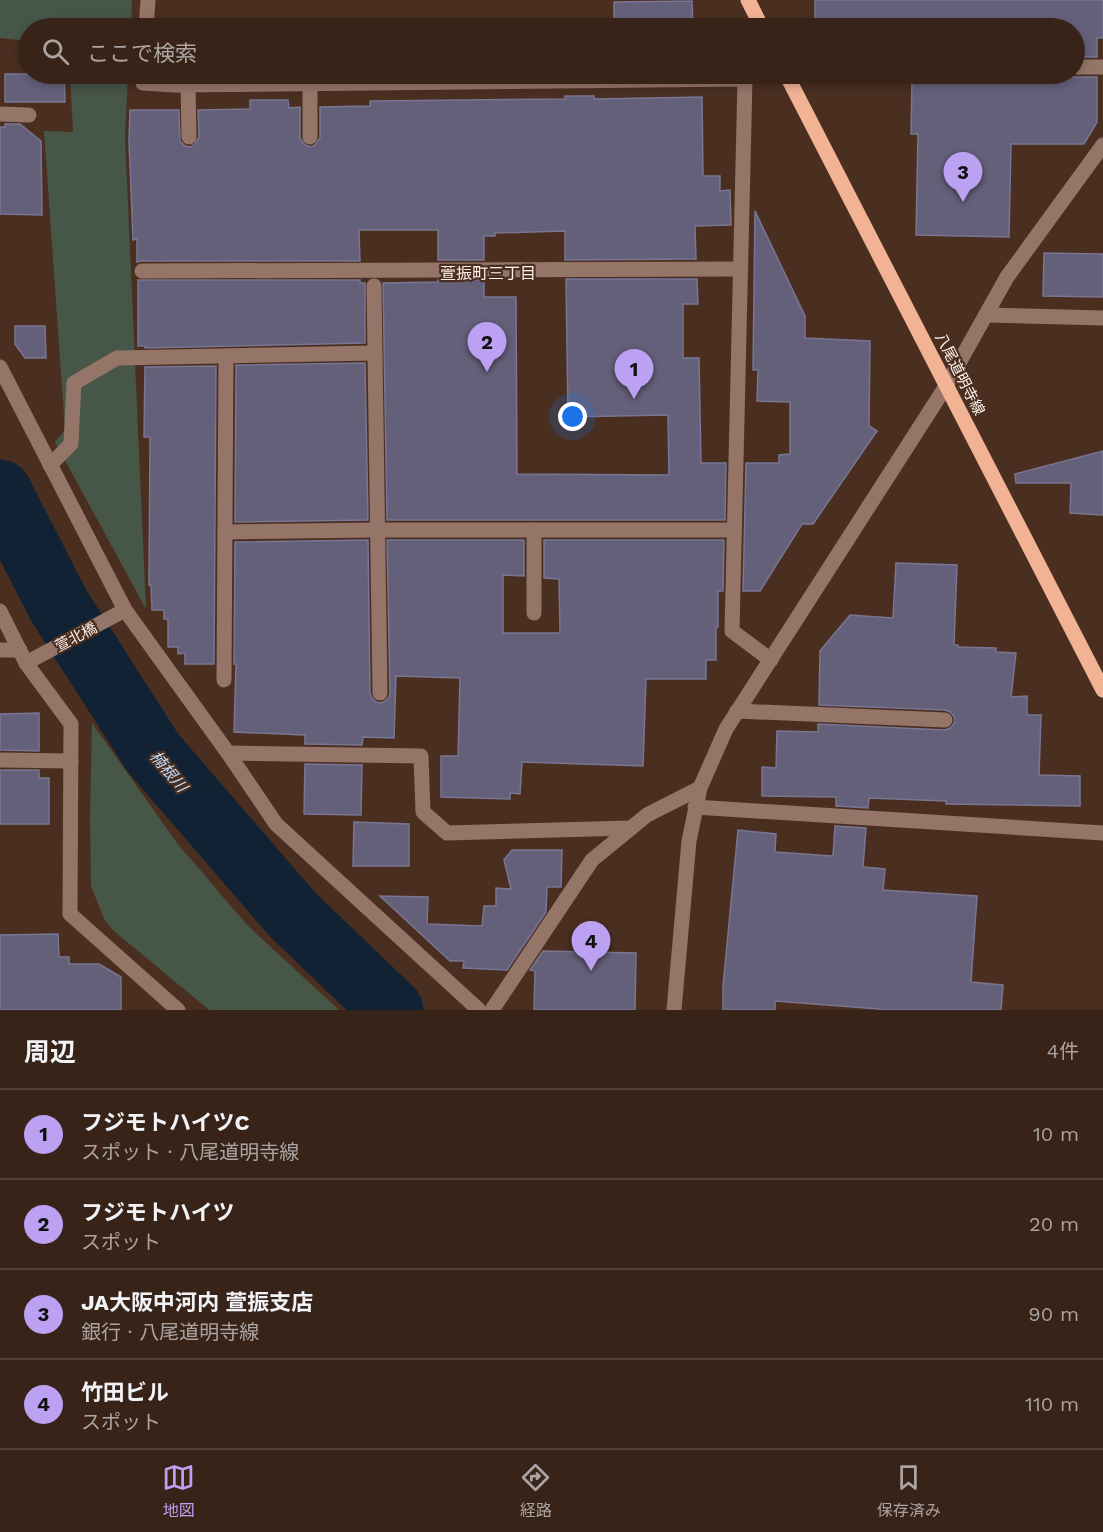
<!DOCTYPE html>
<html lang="ja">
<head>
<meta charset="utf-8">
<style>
	:root { --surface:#382319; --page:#432f26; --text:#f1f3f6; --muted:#aba4a2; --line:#524038; --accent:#bca0f2 }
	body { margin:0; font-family:"Work Sans","Noto Sans JP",sans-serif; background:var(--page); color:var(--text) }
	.you { position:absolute; left:573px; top:417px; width:21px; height:21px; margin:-15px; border:4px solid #fff; border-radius:50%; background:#1a73e8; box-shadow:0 0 0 9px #1a73e833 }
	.badge { display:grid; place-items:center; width:39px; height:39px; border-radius:50%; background:var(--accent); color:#111; font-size:20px; font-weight:700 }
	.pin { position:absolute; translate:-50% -50px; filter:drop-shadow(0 2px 3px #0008) }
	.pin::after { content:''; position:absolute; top:32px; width:21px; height:18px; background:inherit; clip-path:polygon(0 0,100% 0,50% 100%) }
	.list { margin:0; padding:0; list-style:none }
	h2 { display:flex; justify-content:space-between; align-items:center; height:78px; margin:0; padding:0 24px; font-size:26px }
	h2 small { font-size:20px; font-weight:400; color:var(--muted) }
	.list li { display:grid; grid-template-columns:39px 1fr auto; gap:18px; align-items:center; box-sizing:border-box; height:90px; padding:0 24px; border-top:2px solid var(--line) }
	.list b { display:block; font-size:22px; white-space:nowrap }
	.list p { margin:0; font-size:20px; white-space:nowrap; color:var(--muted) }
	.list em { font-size:20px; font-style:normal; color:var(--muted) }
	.icon { flex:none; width:33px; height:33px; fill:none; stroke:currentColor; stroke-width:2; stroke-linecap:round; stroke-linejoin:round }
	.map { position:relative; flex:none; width:1103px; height:1010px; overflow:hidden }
	.search { position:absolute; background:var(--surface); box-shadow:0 3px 9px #0003; left:18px; right:18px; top:18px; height:66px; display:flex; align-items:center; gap:15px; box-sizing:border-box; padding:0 21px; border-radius:33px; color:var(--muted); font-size:22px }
	.sheet { height:438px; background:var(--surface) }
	nav { display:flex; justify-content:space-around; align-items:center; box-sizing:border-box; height:84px; border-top:2px solid var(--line); background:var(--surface); font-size:16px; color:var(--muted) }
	nav a { display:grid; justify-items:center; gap:3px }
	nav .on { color:var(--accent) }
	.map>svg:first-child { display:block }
	.green { fill:#465647 }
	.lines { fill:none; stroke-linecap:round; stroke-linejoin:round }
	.river { stroke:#102233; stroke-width:63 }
	.building { fill:#64607a; stroke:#797593; stroke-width:1.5 }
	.minor { stroke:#947567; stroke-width:15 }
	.major { stroke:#f2b294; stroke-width:15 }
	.labels { text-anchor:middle; stroke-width:4.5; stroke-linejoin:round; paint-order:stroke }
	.street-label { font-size:15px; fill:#fef0e9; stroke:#4a2f21 }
	.neighbourhood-label { font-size:16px; fill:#fef0e9; stroke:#4a2f21 }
	.water-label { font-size:16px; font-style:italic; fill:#bedeff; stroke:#4a2f21 }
</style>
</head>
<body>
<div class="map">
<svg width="1103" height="1010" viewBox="0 0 1103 1010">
	<rect width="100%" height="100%" fill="#4a2f21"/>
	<!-- green -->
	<g class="green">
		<path d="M0,0H132L131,28H28V41L0,38Z"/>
		<path d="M70,74H128L125,137L146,609L55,442L65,430L44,131L73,132Z"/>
		<path d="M92,723L177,843L248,926L339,1010H209L114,931L104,919L91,886L90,817Z"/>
	</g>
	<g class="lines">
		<!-- river -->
		<path class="river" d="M0,491L59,606L153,753L293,915L392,1010"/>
	</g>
	<!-- building -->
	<g class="building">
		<path d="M815,0H1103V38H1097V57H1074V28H815Z"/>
		<path d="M692,1L693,28H614V2Z"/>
		<path d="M5,74H64L65,102H5Z"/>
		<path d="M961,74H1067L1074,77H1097V122L1084,144H1011L1009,237L916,235L918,134H911L912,82L961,83Z"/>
		<path d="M565,96H594V99L702,97L703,176H720V191L730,190L731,225L695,226L696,259L565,260V231L495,233V236H484V260H438V230H359L360,261H142L137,262V239L133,240L129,141L130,110H179L180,141L185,146L190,147L194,145L199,137L198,110L250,109V100H288L289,108L300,107V138L305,145L311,147L315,145L320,138V107L370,106V101L565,99Z"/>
		<path d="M5,124H20L41,141L42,215L0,214V127H5Z"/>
		<path d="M755,211L805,316V338L870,341L869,426L877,431L813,524H802L760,591H743L746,463H779V455L790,454V402L757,401L758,370H753Z"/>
		<path d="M1044,253L1103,254V297L1043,296Z"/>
		<path d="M566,279H697L698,304H683V358H699L701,463H726L725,520H387L383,283L438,282V280H484V297H516L517,474L669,475L668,415L568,417Z"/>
		<path d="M138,280H360V283H365V343L145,348V346H138Z"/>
		<path d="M15,326H45L46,358H25L15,344Z"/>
		<path d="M365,363L368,520L235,522L236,365Z"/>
		<path d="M216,366L214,664H185V653L178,654V647H168V619H164V610H152L151,585H149L150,437H144L145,367Z"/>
		<path d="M1103,451V515L1070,513L1071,483H1016L1015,474Z"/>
		<path d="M368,540L370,693L372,698L376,702L381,703L385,701L389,697L390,693L387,540H524V576L503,575V633H560L559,579L544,578V540H724L723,591H718V627H716V660H706V679H646L643,766L522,762L520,794L510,793V799L441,797V756H458L460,678L396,676L394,738L363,737L362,745L305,744V735L234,732L236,664H234L235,542Z"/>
		<path d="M896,563L957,565L954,645H958V647L996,648V652L1016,653L1011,697L1027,696V715H1041L1039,775L1080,776V806L946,804V801L869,798L868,808L836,806V797L762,796V767L776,768L777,731L818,732V724L945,730L950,728L953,725L955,720L953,715L950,712L945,710L819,705L820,651L850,615L893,618Z"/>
		<path d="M39,713V751L0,750V714Z"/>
		<path d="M305,764L362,765L361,815L304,814Z"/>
		<path d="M0,770H39V778H49V824H0Z"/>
		<path d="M354,822L409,824V866H353Z"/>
		<path d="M835,826L866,828L863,867L885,869L883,890L977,896L971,982L1003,985L1001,1010H879V1009L775,1001V1010H723V986L738,830L776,834L775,852L833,856Z"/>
		<path d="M512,850H562L561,887H547L546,912L507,970L463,968L464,961H450L380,896L428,897L427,924L482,926L484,906H496V888L511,889L504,860Z"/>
		<path d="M58,934L59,957H69V964H99L121,977V1010H0V935Z"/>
		<path d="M543,951L636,953L635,1010H534L535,971L530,970Z"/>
	</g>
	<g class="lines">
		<!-- minor -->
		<g class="minor">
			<path d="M146,28L148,0"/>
			<path d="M1074,67H1103"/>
			<path d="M143,74V83L175,85L745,79L732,631L771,660"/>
			<path d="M310,83V137"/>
			<path d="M188,84L189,137"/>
			<path d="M0,114L29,115"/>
			<path d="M142,271L741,269"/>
			<path d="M374,286L380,693"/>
			<path d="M986,315L1103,318"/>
			<path d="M0,367L125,610L228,753L276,824L479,1010"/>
			<path d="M50,465L71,444L74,383L117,358L374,353"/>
			<path d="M534,530V613"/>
			<path d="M225,532L377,530H734"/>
			<path d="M0,611L26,663L71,724L70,914L178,1010"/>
			<path d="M0,650H20"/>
			<path d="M26,663L125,610"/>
			<path d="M224,680L226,356"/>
			<path d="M737,711L945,720"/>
			<path d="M228,753L421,756L423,812L447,833L631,828"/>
			<path d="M0,760L71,761"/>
			<path d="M695,807L1103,833"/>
			<path d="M492,1010L592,860L647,815L700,788"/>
			<path d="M674,1010L689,841L700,788L726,729L946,386L1007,277L1103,145"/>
		</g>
		<!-- major -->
		<g class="major">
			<path d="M748,0L762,28"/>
			<path d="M786,74L1103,690"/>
		</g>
	</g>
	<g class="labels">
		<!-- street labels -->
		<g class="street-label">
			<text transform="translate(960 374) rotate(63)" y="5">八尾道明寺線</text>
			<text transform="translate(76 637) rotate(-28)" y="5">萱北橋</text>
		</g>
		<!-- neighbourhood labels -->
		<g class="neighbourhood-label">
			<text x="488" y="279">萱振町三丁目</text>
		</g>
		<!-- water labels -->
		<g class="water-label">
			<text transform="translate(169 771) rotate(50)" y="6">楠根川</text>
		</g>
	</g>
</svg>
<div class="you"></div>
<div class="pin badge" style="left:634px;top:399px">1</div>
<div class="pin badge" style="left:487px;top:372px">2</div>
<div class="pin badge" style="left:963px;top:202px">3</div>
<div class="pin badge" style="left:591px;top:971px">4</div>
<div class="search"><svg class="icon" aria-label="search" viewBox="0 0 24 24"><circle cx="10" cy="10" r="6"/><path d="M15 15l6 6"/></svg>ここで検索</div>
</div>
<section class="sheet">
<h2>周辺<small>4件</small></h2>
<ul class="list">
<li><span class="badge">1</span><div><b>フジモトハイツC</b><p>スポット · 八尾道明寺線</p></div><em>10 m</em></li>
<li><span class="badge">2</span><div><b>フジモトハイツ</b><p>スポット</p></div><em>20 m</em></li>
<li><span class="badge">3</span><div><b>JA大阪中河内 萱振支店</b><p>銀行 · 八尾道明寺線</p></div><em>90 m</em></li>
<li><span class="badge">4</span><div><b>竹田ビル</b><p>スポット</p></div><em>110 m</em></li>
</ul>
</section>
<nav>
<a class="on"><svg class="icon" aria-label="map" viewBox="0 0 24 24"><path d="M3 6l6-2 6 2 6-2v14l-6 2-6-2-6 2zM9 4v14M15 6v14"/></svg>地図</a>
<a><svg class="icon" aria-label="directions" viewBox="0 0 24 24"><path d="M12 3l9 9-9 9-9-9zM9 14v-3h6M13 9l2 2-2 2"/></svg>経路</a>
<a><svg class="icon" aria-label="saved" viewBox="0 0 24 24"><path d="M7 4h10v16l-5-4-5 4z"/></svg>保存済み</a>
</nav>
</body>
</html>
